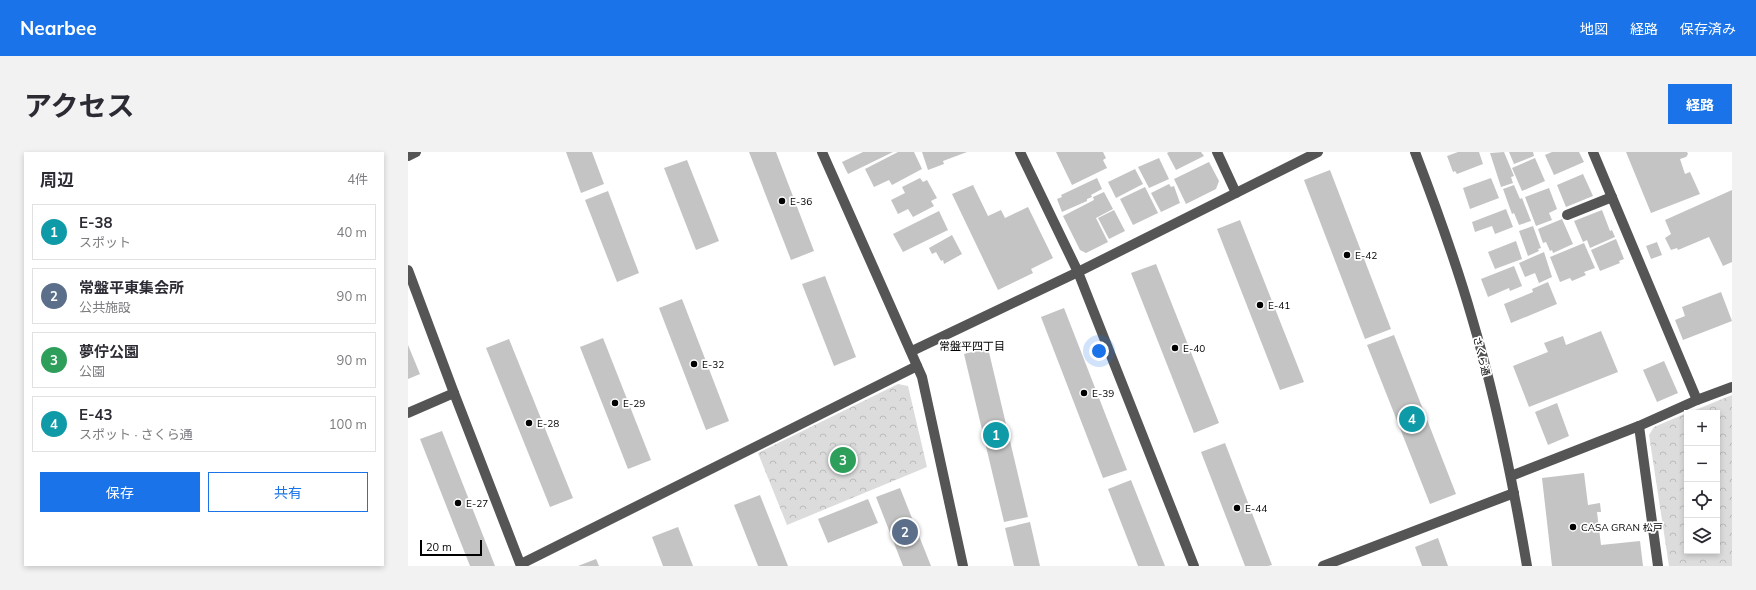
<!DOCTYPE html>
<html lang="ja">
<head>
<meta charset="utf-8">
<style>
	:root { --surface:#fff; --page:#f2f2f3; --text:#2b2b33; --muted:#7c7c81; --line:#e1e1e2; --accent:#1a73e8 }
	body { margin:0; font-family:Mulish,"Noto Sans JP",sans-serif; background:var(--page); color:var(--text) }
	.controls { position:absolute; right:12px; bottom:12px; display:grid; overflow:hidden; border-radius:0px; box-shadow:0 2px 6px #0003 }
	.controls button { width:36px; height:36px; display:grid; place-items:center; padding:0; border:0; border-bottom:1px solid var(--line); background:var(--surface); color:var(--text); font:20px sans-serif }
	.scale { position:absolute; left:12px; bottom:10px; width:62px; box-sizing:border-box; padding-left:4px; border:2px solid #000; border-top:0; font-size:11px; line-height:14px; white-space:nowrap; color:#000; -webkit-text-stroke:3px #fff; paint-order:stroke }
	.you { position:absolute; left:691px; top:199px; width:14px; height:14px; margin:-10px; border:3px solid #fff; border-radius:50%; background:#1a73e8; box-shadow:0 0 0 6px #1a73e833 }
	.badge { display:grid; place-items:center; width:26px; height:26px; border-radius:50%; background:var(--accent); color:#fff; font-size:13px; font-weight:700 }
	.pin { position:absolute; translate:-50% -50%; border:2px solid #fff; box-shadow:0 1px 4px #0006 }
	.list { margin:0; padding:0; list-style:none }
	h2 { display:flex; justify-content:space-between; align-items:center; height:52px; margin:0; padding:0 16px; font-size:17px }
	h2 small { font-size:13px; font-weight:400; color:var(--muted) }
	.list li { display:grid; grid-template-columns:26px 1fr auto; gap:12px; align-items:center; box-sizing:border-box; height:56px; margin:0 8px 8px; padding:0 8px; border:1px solid var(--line); border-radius:0px }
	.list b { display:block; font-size:15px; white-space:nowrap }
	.list p { margin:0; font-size:13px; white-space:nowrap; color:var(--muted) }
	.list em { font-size:13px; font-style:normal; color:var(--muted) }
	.actions { display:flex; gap:8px; padding:12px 16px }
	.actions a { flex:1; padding:9px 0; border:1px solid var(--accent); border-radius:0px; text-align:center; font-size:14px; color:var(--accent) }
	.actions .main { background:var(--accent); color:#fff }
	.icon { flex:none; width:22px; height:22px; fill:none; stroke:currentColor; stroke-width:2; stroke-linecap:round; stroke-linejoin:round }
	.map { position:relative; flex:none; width:1324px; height:414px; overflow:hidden; border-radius:0px }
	header { display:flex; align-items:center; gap:24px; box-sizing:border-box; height:56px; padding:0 20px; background:var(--accent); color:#fff }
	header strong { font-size:19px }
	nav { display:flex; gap:22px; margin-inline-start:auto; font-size:14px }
	.intro { display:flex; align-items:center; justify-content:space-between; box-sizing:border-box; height:96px; padding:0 24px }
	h1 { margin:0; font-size:28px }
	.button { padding:10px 18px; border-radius:0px; background:var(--accent); color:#fff; font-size:14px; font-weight:700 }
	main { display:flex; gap:24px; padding:0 24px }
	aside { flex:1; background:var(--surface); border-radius:0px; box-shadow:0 2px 6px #0003 }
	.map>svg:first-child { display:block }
	.park { fill:url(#park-crowns) }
	.building { fill:#c4c4c4 }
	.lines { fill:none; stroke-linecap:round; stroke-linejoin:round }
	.minor { stroke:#555; stroke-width:10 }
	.poi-dot { fill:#000; stroke:#fff; stroke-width:1.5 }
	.labels { text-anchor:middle; stroke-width:3.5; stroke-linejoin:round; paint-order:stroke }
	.poi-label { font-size:10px; fill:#000; stroke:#fff; text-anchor:start }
	.street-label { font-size:10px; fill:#000; stroke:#fff }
	.neighbourhood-label { font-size:11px; fill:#000; stroke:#fff }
</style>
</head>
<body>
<header>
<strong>Nearbee</strong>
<nav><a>地図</a><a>経路</a><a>保存済み</a></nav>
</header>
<div class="intro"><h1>アクセス</h1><a class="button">経路</a></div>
<main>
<aside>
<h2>周辺<small>4件</small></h2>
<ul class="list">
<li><span class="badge" style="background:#0f9aa8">1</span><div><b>E-38</b><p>スポット</p></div><em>40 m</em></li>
<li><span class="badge" style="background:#5c6f8a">2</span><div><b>常盤平東集会所</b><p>公共施設</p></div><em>90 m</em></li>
<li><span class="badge" style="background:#2e9e5b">3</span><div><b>夢佇公園</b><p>公園</p></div><em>90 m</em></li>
<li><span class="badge" style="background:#0f9aa8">4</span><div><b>E-43</b><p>スポット · さくら通</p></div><em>100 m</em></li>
</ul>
<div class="actions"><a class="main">保存</a><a>共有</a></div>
</aside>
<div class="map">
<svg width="1324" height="414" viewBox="0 0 1324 414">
	<defs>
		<pattern id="park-crowns" width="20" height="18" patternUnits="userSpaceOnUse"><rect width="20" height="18" fill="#dcdcdc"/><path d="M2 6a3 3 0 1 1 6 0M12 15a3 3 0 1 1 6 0" fill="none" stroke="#bbb"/></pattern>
	</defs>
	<rect width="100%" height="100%" fill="#fff"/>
	<!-- park -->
	<g class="park">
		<path d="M490,232L500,234L519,315L379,373L350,301Z"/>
		<path d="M1324,243V414H1261L1241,283L1246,275L1279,261V399H1309V261H1280Z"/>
	</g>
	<!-- building -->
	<g class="building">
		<path d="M158,0H184L196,32L173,41Z"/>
		<path d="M341,0H368L406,99L383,108Z"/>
		<path d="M455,0H485L440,22L434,10Z"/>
		<path d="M490,0H506L514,17L484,33L481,28L466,35L457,17Z"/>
		<path d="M514,0H559L535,9L536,12L520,18Z"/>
		<path d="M648,0H695L698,6L695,8L699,16L664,33Z"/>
		<path d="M761,0H793L796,4L768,18L759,1Z"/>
		<path d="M1050,0H1071L1075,12L1049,22L1047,19L1045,20L1039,4Z"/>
		<path d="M1096,0L1106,24L1103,25L1105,31L1093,35L1082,1Z"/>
		<path d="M1101,0H1125L1126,4L1106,12Z"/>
		<path d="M1144,0H1171L1176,10L1146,23L1137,3Z"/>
		<path d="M1218,0H1279L1280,2L1278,5L1272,7L1277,22L1282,20L1292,42L1243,61Z"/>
		<path d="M751,6L761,27L741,36L730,15Z"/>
		<path d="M1127,6L1137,29L1114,39L1104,16Z"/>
		<path d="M279,8L311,89L288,98L256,16Z"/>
		<path d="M801,10L811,29L808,37L778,52L766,27Z"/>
		<path d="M727,17L735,32L708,46L700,30Z"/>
		<path d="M922,18L983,177L957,187L896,28Z"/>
		<path d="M1175,22L1185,44L1158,55L1149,33Z"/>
		<path d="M512,26L515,30L519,28L529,46L523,49L526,54L505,65L500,57L490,62L483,48L497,41L494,35Z"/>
		<path d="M689,26L694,37L683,43L684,45L679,47V49L654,60L649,47L654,45L653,43Z"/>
		<path d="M1083,26L1091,46L1062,57L1055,36Z"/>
		<path d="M761,32L763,35L766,34L772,51L753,60L743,41Z"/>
		<path d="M565,33L580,64L593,58L597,66L620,55L645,106L623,117L625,121L590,138L544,42Z"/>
		<path d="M1106,33L1112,47L1114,46L1123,69L1111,73L1106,61L1104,62L1095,37Z"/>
		<path d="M737,35L750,61L725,73L712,47Z"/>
		<path d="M1141,36L1149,57L1141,61L1144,68L1128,74L1117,45Z"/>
		<path d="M1324,38V110L1315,114L1301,85L1270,98L1269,96L1263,98L1257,86L1263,82L1257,68Z"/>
		<path d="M200,39L231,121L209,130L177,48Z"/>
		<path d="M696,40L705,57L688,66L700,90L678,101L672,98L655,64L686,48L685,45Z"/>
		<path d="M1098,57L1105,75L1087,82L1084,74L1067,80L1064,70Z"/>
		<path d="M706,58L717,79L701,87L690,66Z"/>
		<path d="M1194,58L1202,79L1204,78L1207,85L1182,96L1179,88L1175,90L1166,69Z"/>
		<path d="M531,59L540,78L495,100L485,82Z"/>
		<path d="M1154,67L1165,92L1145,101L1144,98L1142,99L1138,90L1135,91L1130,77Z"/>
		<path d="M832,68L896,230L872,238L809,77Z"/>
		<path d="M1125,74L1133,96L1130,97L1131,99L1120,104L1111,79Z"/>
		<path d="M544,83L554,102L536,112L535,108L533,109L528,100L524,102L521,96Z"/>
		<path d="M1208,87L1216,107L1211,109L1212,111L1192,119L1183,98Z"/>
		<path d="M1108,89L1114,107L1087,117L1080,100Z"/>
		<path d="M1249,90L1254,103L1243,107L1238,94Z"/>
		<path d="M1176,91L1187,116L1176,120L1178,123L1164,129L1162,126L1152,130L1142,105Z"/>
		<path d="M1136,100L1144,125L1131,131L1127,121L1117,125L1111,111Z"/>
		<path d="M748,112L811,271L786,281L723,121Z"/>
		<path d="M1106,114L1114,134L1102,139L1101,136L1080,145L1073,127Z"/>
		<path d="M417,124L448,205L426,214L394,132Z"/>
		<path d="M1140,130L1149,152L1103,171L1096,152L1125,140L1124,137Z"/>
		<path d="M1313,140L1324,169L1275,188L1267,168L1277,164L1274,155Z"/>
		<path d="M274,147L321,269L298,278L251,156Z"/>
		<path d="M656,156L719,318L695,326L633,165Z"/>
		<path d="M1193,179L1210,220L1121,255L1105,214L1140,200L1136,191L1155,184L1158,193Z"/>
		<path d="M986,183L1048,342L1022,352L959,193Z"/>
		<path d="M195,186L243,308L220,317L172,195Z"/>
		<path d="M101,187L165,346L142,355L78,196Z"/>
		<path d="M0,193L12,222L0,227Z"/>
		<path d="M580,196L620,365L596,370L556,202Z"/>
		<path d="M1256,209L1270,241L1249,250L1235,218Z"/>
		<path d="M1149,251L1161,284L1140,293L1127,260Z"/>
		<path d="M34,279L87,414H62L12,287Z"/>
		<path d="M817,291L864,413L860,414H837L793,300Z"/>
		<path d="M1176,321L1180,353L1192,351L1193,360H1189L1193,393L1232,389L1235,414H1144L1134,326Z"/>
		<path d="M723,328L757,414H730L700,337Z"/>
		<path d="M492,336L523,414H495L468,345Z"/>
		<path d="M352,343L380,414H350L326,353Z"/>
		<path d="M460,347L470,371L420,391L410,367Z"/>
		<path d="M622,370L632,414H606L597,376Z"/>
		<path d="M270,375L285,414H255L244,385Z"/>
		<path d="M1030,386L1040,414H1014L1007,395Z"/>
		<path d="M188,407L191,414H170Z"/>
	</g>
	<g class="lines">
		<!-- minor -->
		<g class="minor">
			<path d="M414,0L514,225L555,414"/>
			<path d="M612,0L670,120L786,414"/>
			<path d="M809,0L828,41"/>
			<path d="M1007,0C1028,55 1048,110 1064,166C1088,247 1105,331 1119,414"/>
			<path d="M1185,0L1289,248L1231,274L1250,414"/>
			<path d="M0,4L8,0"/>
			<path d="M1159,63L1204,45"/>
			<path d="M0,118L46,241L113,414"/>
			<path d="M504,199L670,120L910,0"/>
			<path d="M1289,248L1324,235"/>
			<path d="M0,261L46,241"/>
			<path d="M1103,324L1231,274"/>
			<path d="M113,412L509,214"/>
			<path d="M915,414L1106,341"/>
		</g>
	</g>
	<!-- markers -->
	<g class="poi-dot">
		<circle cx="374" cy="49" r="4"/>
		<circle cx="939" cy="103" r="4"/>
		<circle cx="852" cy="153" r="4"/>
		<circle cx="767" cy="196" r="4"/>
		<circle cx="286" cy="212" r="4"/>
		<circle cx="676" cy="241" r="4"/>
		<circle cx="207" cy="251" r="4"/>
		<circle cx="121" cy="271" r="4"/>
		<circle cx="50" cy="351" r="4"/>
		<circle cx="829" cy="356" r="4"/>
		<circle cx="1165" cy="375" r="4"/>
	</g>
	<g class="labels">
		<!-- poi labels -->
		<g class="poi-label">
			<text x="382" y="53">E-36</text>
			<text x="947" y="107">E-42</text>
			<text x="860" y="157">E-41</text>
			<text x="775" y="200">E-40</text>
			<text x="294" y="216">E-32</text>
			<text x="684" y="245">E-39</text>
			<text x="215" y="255">E-29</text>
			<text x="129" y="275">E-28</text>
			<text x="58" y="355">E-27</text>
			<text x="837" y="360">E-44</text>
			<text x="1173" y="379">CASA GRAN 松戸</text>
		</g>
		<!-- street labels -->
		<g class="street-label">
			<text transform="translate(1074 204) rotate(76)" y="4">さくら通</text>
		</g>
		<!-- neighbourhood labels -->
		<g class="neighbourhood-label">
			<text x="564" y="198">常盤平四丁目</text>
		</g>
	</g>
</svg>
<div class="controls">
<button>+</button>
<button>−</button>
<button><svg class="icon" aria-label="locate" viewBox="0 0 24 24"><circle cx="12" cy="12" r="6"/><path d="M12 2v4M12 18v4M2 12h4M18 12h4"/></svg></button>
<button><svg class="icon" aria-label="layers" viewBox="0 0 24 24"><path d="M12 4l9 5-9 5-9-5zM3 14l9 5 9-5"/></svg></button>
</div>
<div class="scale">20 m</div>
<div class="you"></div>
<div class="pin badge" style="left:588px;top:283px;background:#0f9aa8">1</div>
<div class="pin badge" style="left:497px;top:380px;background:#5c6f8a">2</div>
<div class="pin badge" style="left:435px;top:308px;background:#2e9e5b">3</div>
<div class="pin badge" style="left:1004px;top:267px;background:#0f9aa8">4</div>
</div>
</main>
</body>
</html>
